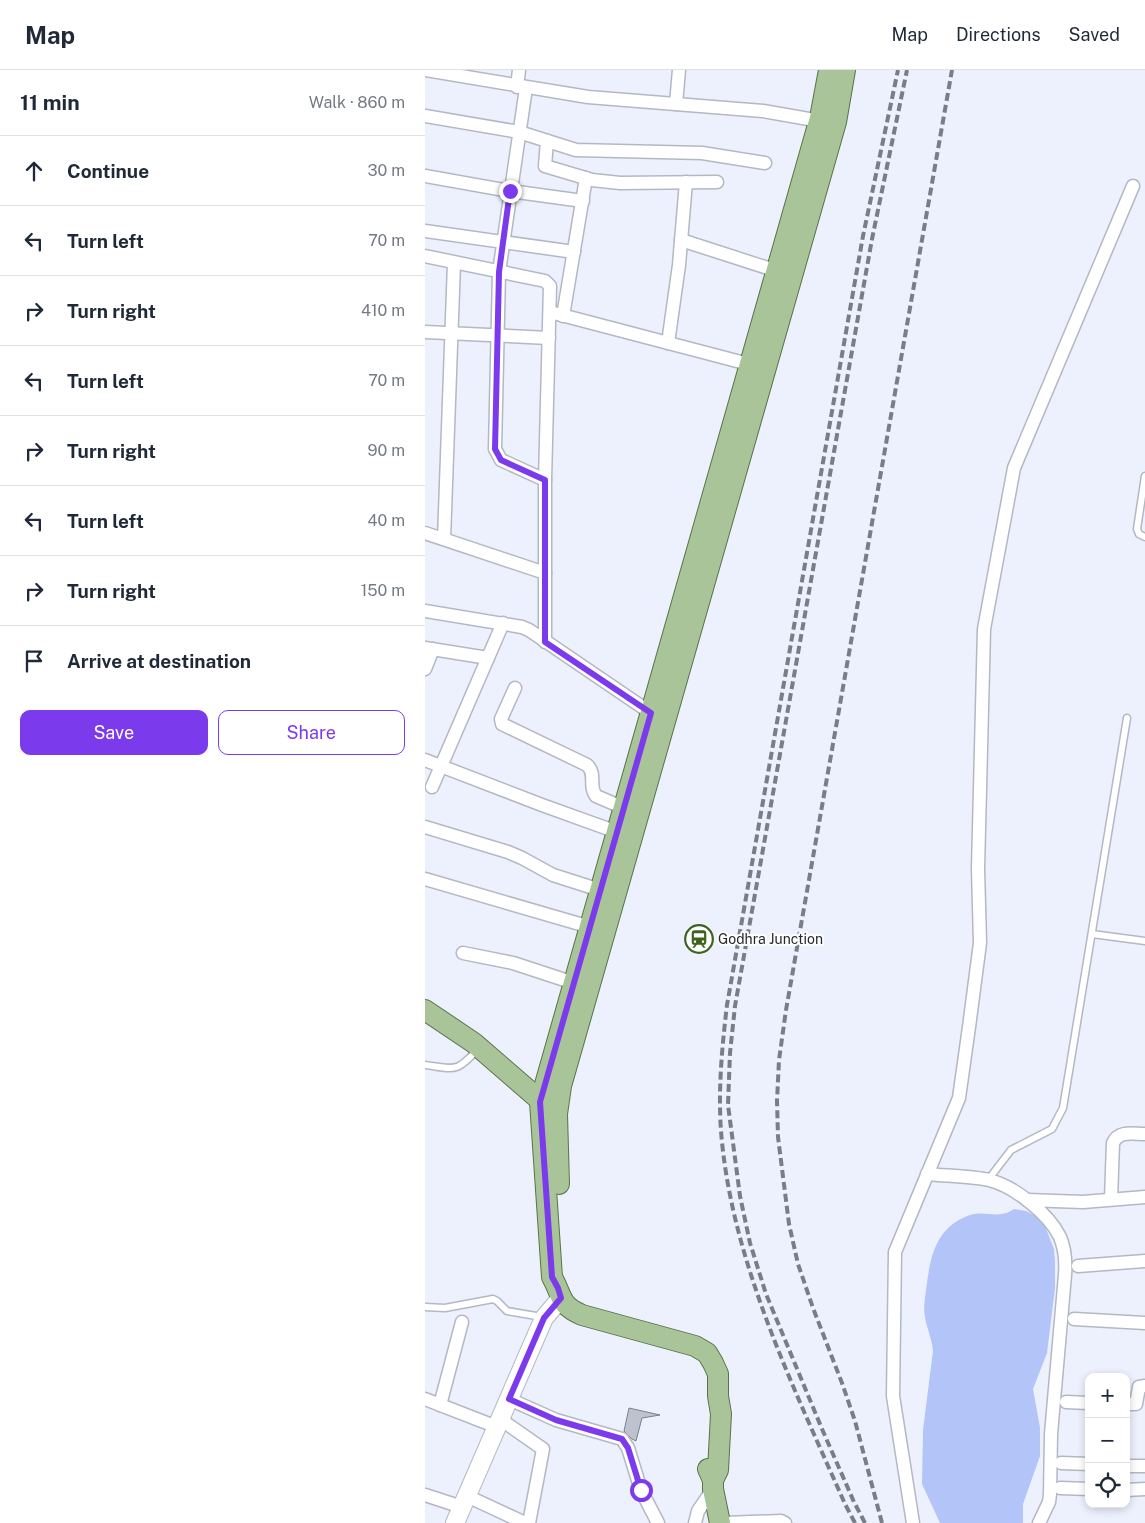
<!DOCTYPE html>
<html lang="en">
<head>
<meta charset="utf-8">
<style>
	:root { --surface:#fff; --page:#f2f2f3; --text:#1f2937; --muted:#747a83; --line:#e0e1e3; --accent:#7c3aed }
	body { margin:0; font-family:"Public Sans",sans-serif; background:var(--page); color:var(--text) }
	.controls { position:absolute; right:15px; bottom:15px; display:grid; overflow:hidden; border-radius:10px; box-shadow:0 2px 8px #0003 }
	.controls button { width:45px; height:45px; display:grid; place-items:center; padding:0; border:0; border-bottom:1px solid var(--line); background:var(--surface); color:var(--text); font:25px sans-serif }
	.stop { position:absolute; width:15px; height:15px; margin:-11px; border:4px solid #7c3aed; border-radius:50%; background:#fff }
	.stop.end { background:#7c3aed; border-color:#fff; box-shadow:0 1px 5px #0008 }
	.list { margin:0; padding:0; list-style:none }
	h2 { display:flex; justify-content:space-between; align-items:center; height:65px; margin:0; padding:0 20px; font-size:21px }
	h2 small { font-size:16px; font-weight:400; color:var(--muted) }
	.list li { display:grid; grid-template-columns:32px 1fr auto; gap:15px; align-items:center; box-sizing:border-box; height:70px; padding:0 20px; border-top:1px solid var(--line) }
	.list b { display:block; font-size:19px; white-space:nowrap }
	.list em { font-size:16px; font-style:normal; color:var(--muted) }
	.actions { display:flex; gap:10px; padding:15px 20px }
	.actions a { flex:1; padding:11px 0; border:1px solid var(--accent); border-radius:10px; text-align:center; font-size:18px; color:var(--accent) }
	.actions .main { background:var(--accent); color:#fff }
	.icon { flex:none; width:28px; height:28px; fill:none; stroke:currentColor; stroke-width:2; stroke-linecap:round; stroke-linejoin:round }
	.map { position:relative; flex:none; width:720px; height:1453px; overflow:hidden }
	header { display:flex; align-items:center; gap:30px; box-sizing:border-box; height:70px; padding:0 25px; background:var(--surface); border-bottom:1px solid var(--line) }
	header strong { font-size:24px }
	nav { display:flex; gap:28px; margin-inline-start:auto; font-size:18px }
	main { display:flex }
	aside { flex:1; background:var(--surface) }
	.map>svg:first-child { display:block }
	.water { fill:#b2c4f8 }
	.building { fill:#bec2ce; stroke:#7c808b }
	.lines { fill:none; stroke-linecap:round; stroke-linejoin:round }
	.lane-casing { stroke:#b3b8c3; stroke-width:9 }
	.street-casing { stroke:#b3b8c3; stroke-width:15 }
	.secondary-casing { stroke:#b3b8c3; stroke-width:20 }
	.primary-casing { stroke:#587448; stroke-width:22 }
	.lane { stroke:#fff; stroke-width:6 }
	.street { stroke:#fff; stroke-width:12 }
	.secondary { stroke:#fff; stroke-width:18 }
	.primary { stroke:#aac49a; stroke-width:20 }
	.rail { stroke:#7a7d85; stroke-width:4; stroke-dasharray:8 4; stroke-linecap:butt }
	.route { stroke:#7c3aed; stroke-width:6 }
	.labels { text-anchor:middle; stroke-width:4; stroke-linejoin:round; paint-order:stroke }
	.poi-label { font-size:14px; fill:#27282d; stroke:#fefefe; text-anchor:start }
</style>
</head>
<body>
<header>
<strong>Map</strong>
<nav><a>Map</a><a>Directions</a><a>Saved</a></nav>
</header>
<main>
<aside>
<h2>11 min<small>Walk · 860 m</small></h2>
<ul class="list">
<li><svg class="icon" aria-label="ahead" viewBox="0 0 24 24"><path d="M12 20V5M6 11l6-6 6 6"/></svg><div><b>Continue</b></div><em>30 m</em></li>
<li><svg class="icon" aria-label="left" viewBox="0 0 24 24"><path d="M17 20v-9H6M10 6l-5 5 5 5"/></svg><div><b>Turn left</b></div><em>70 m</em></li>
<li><svg class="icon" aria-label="right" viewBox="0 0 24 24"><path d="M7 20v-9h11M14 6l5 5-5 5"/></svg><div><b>Turn right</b></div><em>410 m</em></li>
<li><svg class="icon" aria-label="left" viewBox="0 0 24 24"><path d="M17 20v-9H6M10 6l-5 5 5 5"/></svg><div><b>Turn left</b></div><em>70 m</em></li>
<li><svg class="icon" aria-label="right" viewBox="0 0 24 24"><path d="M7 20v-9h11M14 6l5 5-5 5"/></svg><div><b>Turn right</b></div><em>90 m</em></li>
<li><svg class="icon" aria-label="left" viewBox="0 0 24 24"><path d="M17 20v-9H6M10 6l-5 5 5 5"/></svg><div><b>Turn left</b></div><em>40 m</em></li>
<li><svg class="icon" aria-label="right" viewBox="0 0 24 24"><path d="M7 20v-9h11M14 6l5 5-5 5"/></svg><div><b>Turn right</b></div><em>150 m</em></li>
<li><svg class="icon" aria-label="arrive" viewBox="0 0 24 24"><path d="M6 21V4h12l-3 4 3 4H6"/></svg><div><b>Arrive at destination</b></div></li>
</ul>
<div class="actions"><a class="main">Save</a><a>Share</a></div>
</aside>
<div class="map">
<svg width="720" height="1453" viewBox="0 0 720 1453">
	<rect width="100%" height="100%" fill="#ecf1fd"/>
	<!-- water -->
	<path class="water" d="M589,1139L601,1141L612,1147L620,1156L629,1179L630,1191V1218L622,1283L608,1319L615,1358V1386L598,1434V1453H515L497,1414L498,1360L508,1281C507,1269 502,1259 500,1247C498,1238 500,1229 501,1220C505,1188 510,1157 545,1145C561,1140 573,1150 589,1139Z"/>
	<!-- building -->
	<path class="building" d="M204,1338L235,1345L217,1348L211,1371L207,1369L199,1361Z"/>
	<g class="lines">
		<defs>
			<g id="lane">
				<path d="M720,406L712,459L714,464L720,467"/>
				<path d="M667,864L720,871"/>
				<path d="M0,995C31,999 31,1003 53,979"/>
				<path d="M563,1110L586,1080L627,1059L638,1038L702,648"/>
				<path d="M0,1237L20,1238L68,1229L72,1231L82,1241L117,1247"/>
			</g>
			<g id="street">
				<path d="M0,0L163,27L338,41L395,51"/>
				<path d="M92,17L94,0"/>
				<path d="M101,18L74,202L70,379L76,390L120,410"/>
				<path d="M251,34L254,0"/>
				<path d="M0,46L94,62L151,80L277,83L340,93"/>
				<path d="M122,71L120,96L167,110L195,113L292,112"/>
				<path d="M0,106L85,121L158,131"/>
				<path d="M0,161L149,182"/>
				<path d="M256,170L352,201"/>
				<path d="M0,186L120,211L125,216L120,410V572"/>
				<path d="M125,242L331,296"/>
				<path d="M138,246L161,108"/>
				<path d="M0,262L124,268"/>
				<path d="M243,273L254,195L261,112"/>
				<path d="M0,463L120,503"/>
				<path d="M19,469L29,193"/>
				<path d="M0,541L97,557L104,560L226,643L232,645"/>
				<path d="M0,578L63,588"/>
				<path d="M0,599L8,579"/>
				<path d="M90,618L76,649L77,654L162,695C172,704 163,716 171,726L199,738"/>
				<path d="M0,690L117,735L192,762"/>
				<path d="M7,717L78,553"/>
				<path d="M0,757L83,782L97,788L128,805L175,820"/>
				<path d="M0,809L165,857"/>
				<path d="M38,883L88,893L149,913"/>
				<path d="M502,1104C522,1106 545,1106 564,1110C589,1116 624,1144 635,1167C640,1179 641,1192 640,1205L626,1364L625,1424L624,1432L614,1453"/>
				<path d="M686,1129L688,1073C694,1060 708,1064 720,1064"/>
				<path d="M602,1130L658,1132L720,1127"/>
				<path d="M653,1196L720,1191"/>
				<path d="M649,1249L720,1253"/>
				<path d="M0,1329L72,1357"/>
				<path d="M84,1329L131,1350L197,1369L203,1378L216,1420L233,1453"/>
				<path d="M641,1332L664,1333"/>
				<path d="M701,1334H711L714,1317L720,1316"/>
				<path d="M15,1335L37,1252"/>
				<path d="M75,1349L118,1379L104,1453"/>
				<path d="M636,1393L664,1394"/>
				<path d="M701,1396H720"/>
				<path d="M635,1418L664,1419"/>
				<path d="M701,1420L720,1419"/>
				<path d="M0,1425L37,1437"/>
				<path d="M42,1426L100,1453"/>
				<path d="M270,1453L273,1441L288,1419"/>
				<path d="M299,1453L356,1451L360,1453"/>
				<path d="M488,1453L468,1326L470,1182L534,1028L544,957L555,873L553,799L559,559L589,398L708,116"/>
			</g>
			<path id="secondary" d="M30,1453L119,1248L136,1228"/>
			<g id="primary">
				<path d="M0,940L49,973L124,1038"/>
				<path d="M134,1114L132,1044L136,1016L411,52L420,0"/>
				<path d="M283,1399L288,1410V1419L295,1453"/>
				<path d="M288,1410L293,1400L296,1344L293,1326V1304L288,1293L282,1283L270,1276L157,1245C134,1235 138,1227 127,1207L115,1032L395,48L404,0"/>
			</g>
		</defs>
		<!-- lane casing -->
		<use href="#lane" class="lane-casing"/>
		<!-- street casing -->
		<use href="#street" class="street-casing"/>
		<!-- secondary casing -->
		<use href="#secondary" class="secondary-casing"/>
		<!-- primary casing -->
		<use href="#primary" class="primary-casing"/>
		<!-- lane -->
		<use href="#lane" class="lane"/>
		<!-- street -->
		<use href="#street" class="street"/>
		<!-- secondary -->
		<use href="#secondary" class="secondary"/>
		<!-- primary -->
		<use href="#primary" class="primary"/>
		<!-- rail -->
		<g class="rail">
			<path d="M430,1453L420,1434C368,1316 306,1190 296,1061C293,1019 297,977 302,935L438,166L473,0"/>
			<path d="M440,1453L429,1432L397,1359L341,1224L325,1173L315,1126L303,1035L305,983L310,936L447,169L482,0"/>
			<path d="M457,1453L430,1351L417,1313L388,1238L373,1194L364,1154L353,1067L352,1031L354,990L361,940L527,0"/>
		</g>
	</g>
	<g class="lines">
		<!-- route -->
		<path class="route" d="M85,121L74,202L70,379L76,390L120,410V572L226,643L115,1032L127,1207L133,1218L136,1228L119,1248L84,1329L131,1350L197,1369L203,1378L216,1420"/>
	</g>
	<!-- icons -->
	<defs>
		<symbol id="station-ring" viewBox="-11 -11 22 22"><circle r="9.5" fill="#fefefe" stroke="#3c631d" stroke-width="1.5"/><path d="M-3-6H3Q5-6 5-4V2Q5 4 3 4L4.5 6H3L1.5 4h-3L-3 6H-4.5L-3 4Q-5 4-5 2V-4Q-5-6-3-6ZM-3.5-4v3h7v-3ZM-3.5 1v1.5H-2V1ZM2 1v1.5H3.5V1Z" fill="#3c631d"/></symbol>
	</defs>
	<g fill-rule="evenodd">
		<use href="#station-ring" x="258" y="853" width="32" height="32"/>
	</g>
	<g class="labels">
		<!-- poi labels -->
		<g class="poi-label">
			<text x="293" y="874">Godhra Junction</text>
		</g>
	</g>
</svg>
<div class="controls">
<button>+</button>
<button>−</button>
<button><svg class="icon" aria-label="locate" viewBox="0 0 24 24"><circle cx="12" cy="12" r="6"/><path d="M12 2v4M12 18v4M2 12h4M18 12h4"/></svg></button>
</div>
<div class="stop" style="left:216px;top:1420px"></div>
<div class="stop end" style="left:85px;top:121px"></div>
</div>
</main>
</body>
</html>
